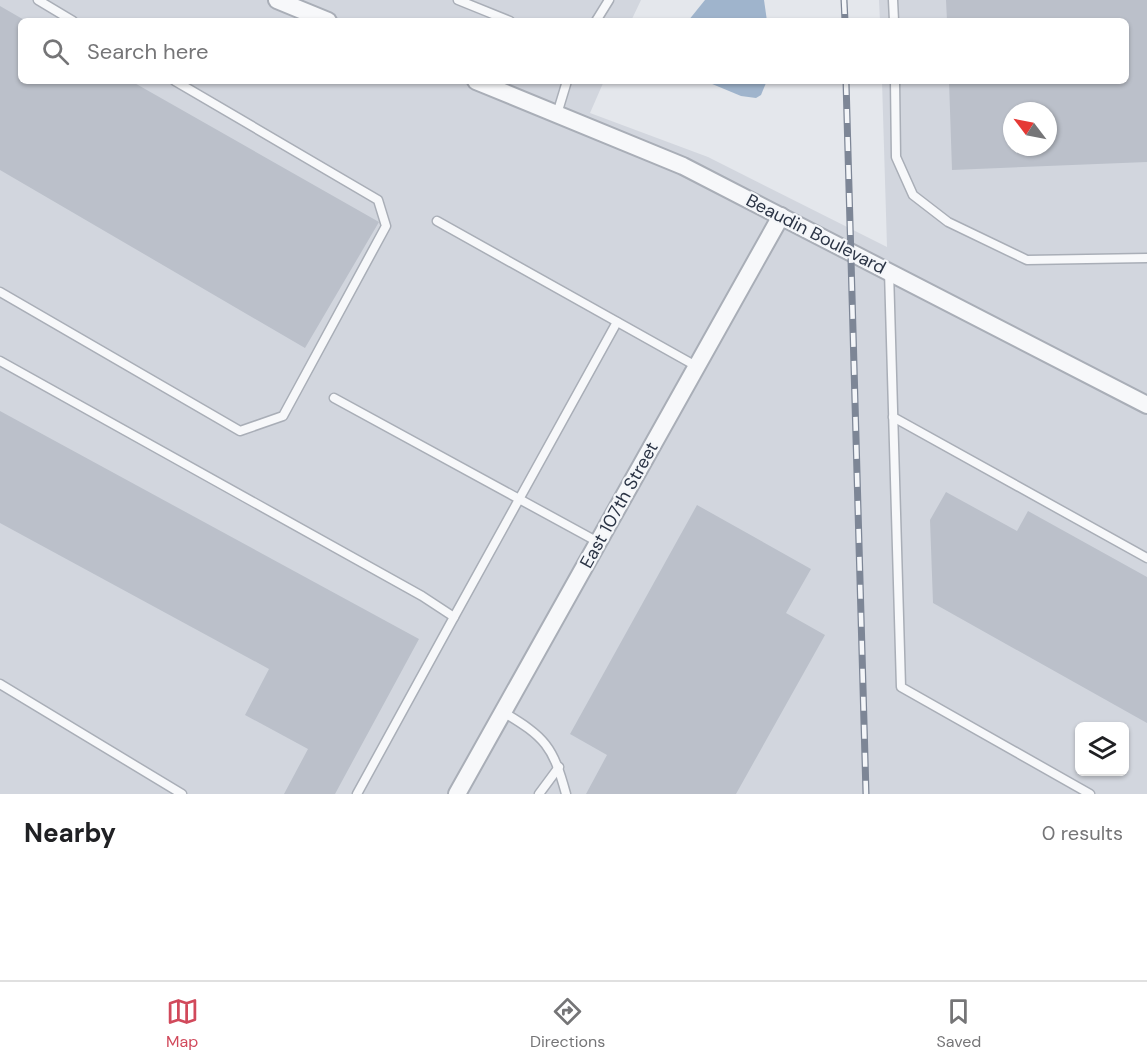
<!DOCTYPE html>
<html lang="en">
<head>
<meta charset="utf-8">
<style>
	:root { --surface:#fff; --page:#f6f6f6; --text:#202124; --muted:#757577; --line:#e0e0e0; --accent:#d1495b }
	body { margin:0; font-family:"DM Sans",sans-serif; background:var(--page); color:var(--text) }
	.controls { position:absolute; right:18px; bottom:18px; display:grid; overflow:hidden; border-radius:9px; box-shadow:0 2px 4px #0004 }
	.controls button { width:54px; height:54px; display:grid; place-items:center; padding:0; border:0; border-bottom:2px solid var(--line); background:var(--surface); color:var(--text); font:30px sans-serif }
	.compass { position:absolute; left:1003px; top:102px; width:54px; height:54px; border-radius:50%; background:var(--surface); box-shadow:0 2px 4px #0004; rotate:302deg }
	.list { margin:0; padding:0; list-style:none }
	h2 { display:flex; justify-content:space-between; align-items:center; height:78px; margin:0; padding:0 24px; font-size:26px }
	h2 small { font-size:20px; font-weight:400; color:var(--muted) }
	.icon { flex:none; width:33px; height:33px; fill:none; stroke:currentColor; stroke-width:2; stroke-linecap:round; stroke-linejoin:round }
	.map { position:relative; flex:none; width:1147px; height:794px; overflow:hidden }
	.search { position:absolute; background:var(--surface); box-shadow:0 2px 4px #0004; left:18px; right:18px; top:18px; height:66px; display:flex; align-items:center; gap:15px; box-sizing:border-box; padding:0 21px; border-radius:9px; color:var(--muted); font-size:22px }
	.sheet { height:186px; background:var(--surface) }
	nav { display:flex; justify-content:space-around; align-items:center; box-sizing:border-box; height:84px; border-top:2px solid var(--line); background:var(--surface); font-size:16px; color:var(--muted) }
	nav a { display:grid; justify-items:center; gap:3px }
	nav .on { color:var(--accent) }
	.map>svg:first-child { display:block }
	.built { fill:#d2d6de; fill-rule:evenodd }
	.water { fill:#9fb4cc }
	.building { fill:#bbc0ca; fill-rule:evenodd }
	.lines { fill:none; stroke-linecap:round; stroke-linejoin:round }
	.lane-casing { stroke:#a9aeb7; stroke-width:11 }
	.street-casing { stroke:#a9aeb7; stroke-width:20 }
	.lane { stroke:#f7f8fa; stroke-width:8 }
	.street { stroke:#f7f8fa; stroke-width:16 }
	.rail-casing { stroke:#7d8696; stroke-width:7 }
	.rail { stroke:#f4f6f9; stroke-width:4.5; stroke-dasharray:14; stroke-linecap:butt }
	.labels { text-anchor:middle; stroke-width:4.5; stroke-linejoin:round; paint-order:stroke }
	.street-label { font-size:18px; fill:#2b3445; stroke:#f4f6f9 }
</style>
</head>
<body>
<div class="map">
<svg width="1147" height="794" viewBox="0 0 1147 794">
	<rect width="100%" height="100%" fill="#e4e7ec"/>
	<!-- built -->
	<path class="built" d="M0,0H641L631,21H21V81H604L590,113L708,157L887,247L882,81H1126V21H880L879,0H1147V794H0ZM1012,111H1048V147H1012ZM1080,726H1124V772H1080Z"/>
	<!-- water -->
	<g class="water">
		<path d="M705,0H764L767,21H688Z"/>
		<path d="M705,81H766V83L761,95L756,98L741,96Z"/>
	</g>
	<!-- building -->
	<g class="building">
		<path d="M946,0H1147V162L952,170L949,81H1126V21H947ZM1012,111H1048V147H1012Z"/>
		<path d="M0,6L26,21H21V81H131L379,222L305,348L0,170Z"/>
		<path d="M0,411L419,639L335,794H284L308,749L245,715L269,669L0,523Z"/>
		<path d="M946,492L1017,531L1028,511L1147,577V723L933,603L930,520Z"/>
		<path d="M697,505L811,569L786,613L825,635L736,794H586L607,755L570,734Z"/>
	</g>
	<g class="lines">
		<defs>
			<g id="lane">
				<path d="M38,0L73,21"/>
				<path d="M458,0L510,21"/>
				<path d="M893,0L894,21"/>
				<path d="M596,21L609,0"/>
				<path d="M895,81L896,157L913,195L948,222L1027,260L1147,258"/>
				<path d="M557,114L567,81"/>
				<path d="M437,221L696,366"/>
				<path d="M889,271L901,687L1090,794"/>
				<path d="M0,292L240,431L283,416L386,226L378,200L175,81"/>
				<path d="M0,361L422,596L454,617L357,794"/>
				<path d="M334,398L598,542"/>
				<path d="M893,417L1147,558"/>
				<path d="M454,617L617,322"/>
				<path d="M0,684L182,794"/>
				<path d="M503,712C545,737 553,746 566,794"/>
				<path d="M539,794L559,767"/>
			</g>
			<g id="street">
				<path d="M277,0L328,21"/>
				<path d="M476,81L683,166L1147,405"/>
				<path d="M457,794L781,216"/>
			</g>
		</defs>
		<!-- lane casing -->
		<use href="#lane" class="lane-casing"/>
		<!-- street casing -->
		<use href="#street" class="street-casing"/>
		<!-- lane -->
		<use href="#lane" class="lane"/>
		<!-- street -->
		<use href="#street" class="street"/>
		<defs>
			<g id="rail">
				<path d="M844,0L845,21"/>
				<path d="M846,81L866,794"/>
			</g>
		</defs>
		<!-- rail casing -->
		<use href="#rail" class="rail-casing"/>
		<!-- rail -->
		<use href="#rail" class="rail"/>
	</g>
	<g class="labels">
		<!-- street labels -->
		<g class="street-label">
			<text transform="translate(816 234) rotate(27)" y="6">Beaudin Boulevard</text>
			<text transform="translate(619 505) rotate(-61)" y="6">East 107th Street</text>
		</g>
	</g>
</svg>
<div class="controls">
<button><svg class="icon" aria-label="layers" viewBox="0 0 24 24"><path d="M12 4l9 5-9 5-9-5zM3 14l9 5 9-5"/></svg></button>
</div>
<svg class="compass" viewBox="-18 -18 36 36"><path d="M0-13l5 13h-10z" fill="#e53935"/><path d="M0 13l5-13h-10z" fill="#757577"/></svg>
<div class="search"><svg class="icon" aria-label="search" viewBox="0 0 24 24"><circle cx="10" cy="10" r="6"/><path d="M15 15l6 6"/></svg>Search here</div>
</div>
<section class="sheet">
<h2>Nearby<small>0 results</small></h2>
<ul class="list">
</ul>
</section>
<nav>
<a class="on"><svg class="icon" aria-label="map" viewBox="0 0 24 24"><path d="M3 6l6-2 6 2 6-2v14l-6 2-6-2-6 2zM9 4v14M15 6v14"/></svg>Map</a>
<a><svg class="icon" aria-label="directions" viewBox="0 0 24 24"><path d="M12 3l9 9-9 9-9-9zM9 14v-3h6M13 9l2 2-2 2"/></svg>Directions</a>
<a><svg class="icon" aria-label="saved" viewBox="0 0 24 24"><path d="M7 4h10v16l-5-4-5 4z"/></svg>Saved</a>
</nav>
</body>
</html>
